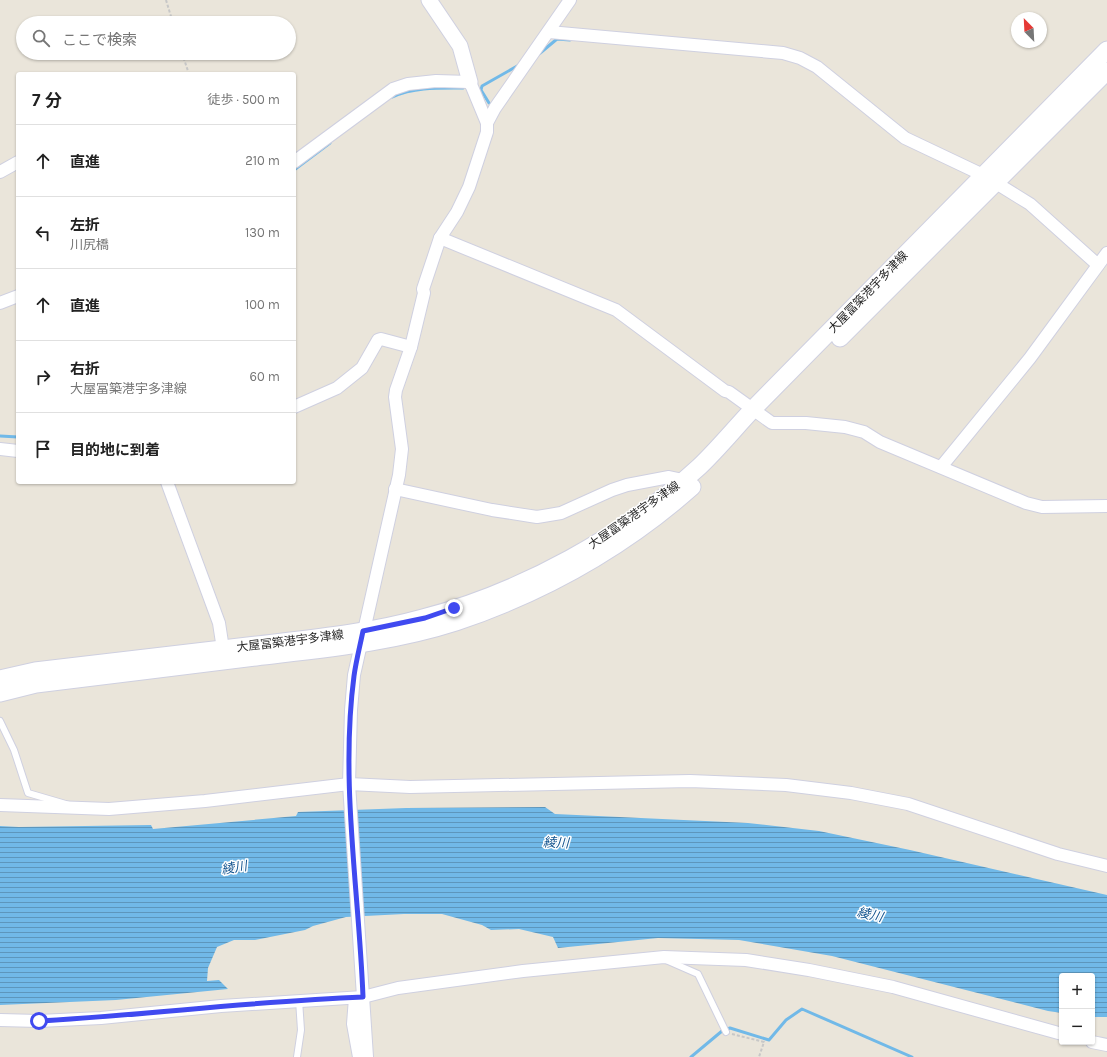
<!DOCTYPE html>
<html lang="ja">
<head>
<meta charset="utf-8">
<style>
	:root { --surface:#fff; --page:#f6f6f6; --text:#222; --muted:#767676; --line:#e0e0e0 }
	body { margin:0; font-family:Karla,"Noto Sans JP",sans-serif; background:var(--page); color:var(--text) }
	.controls { position:absolute; right:12px; bottom:12px; display:grid; overflow:hidden; border-radius:4px; box-shadow:0 1px 3px #0004 }
	.controls button { width:36px; height:36px; display:grid; place-items:center; padding:0; border:0; border-bottom:1px solid var(--line); background:var(--surface); color:var(--text); font:20px sans-serif }
	.compass { position:absolute; left:1011px; top:12px; width:36px; height:36px; border-radius:50%; background:var(--surface); box-shadow:0 1px 3px #0004; rotate:336deg }
	.stop { position:absolute; width:12px; height:12px; margin:-9px; border:3px solid #404af0; border-radius:50%; background:#fff }
	.stop.end { background:#404af0; border-color:#fff; box-shadow:0 1px 4px #0008 }
	.list { margin:0; padding:0; list-style:none }
	h2 { display:flex; justify-content:space-between; align-items:center; height:52px; margin:0; padding:0 16px; font-size:17px }
	h2 small { font-size:13px; font-weight:400; color:var(--muted) }
	.list li { display:grid; grid-template-columns:26px 1fr auto; gap:12px; align-items:center; box-sizing:border-box; height:72px; padding:0 16px; border-top:1px solid var(--line) }
	.list b { display:block; font-size:15px; white-space:nowrap }
	.list p { margin:0; font-size:13px; white-space:nowrap; color:var(--muted) }
	.list em { font-size:13px; font-style:normal; color:var(--muted) }
	.icon { flex:none; width:22px; height:22px; fill:none; stroke:currentColor; stroke-width:2; stroke-linecap:round; stroke-linejoin:round }
	.map { position:relative; flex:none; width:1107px; height:1057px; overflow:hidden }
	.search { position:absolute; background:var(--surface); box-shadow:0 1px 3px #0004; left:16px; top:16px; width:280px; height:44px; display:flex; align-items:center; gap:10px; box-sizing:border-box; padding:0 14px; border-radius:22px; color:var(--muted); font-size:15px }
	.panel { position:absolute; background:var(--surface); box-shadow:0 1px 3px #0004; left:16px; top:72px; width:280px; height:412px; border-radius:4px }
	.map>svg:first-child { display:block }
	.water { fill:url(#water-rules) }
	.lines { fill:none; stroke-linecap:round; stroke-linejoin:round }
	.stream { stroke:#71b9e8; stroke-width:3 }
	.service-casing { stroke:#cfd0e0; stroke-width:8 }
	.minor-casing { stroke:#cfd0e0; stroke-width:14 }
	.tertiary-casing { stroke:#cfd0e0; stroke-width:17 }
	.secondary-casing { stroke:#cfd0e0; stroke-width:19 }
	.path { stroke:#c7c7c7; stroke-width:2; stroke-dasharray:3 2; stroke-linecap:butt }
	.service { stroke:#fff; stroke-width:6 }
	.minor { stroke:#fff; stroke-width:12 }
	.tertiary { stroke:#fff; stroke-width:15 }
	.secondary { stroke:#fff; stroke-width:17 }
	.route { stroke:#404af0; stroke-width:5 }
	.labels { text-anchor:middle; stroke-width:3; stroke-linejoin:round; paint-order:stroke }
	.street-label { font-size:12px; fill:#282828; stroke:#fff }
	.water-label { font-size:13px; font-style:italic; fill:#145590; stroke:#fff }
</style>
</head>
<body>
<div class="map">
<svg width="1107" height="1057" viewBox="0 0 1107 1057">
	<defs>
		<pattern id="water-rules" width="6" height="5" patternUnits="userSpaceOnUse"><rect width="6" height="5" fill="#71b9e8"/><path d="M0 2.5h6" fill="none" stroke="#5d96bc"/></pattern>
	</defs>
	<rect width="100%" height="100%" fill="#eae5da"/>
	<!-- water -->
	<path class="water" d="M545,807L555,814L748,823L819,831L910,850L1107,895V1017H1092V976H1062V1013L1048,1011L832,956L739,940L658,938L558,948L553,937L519,929L491,930L482,925L442,914H404L346,917L313,926L305,930L255,940H234L217,947L208,968L207,981L219,980L228,989L116,1000L0,1005V826L19,827L151,825L153,829L296,816L298,812L406,808Z"/>
	<g class="lines">
		<!-- stream -->
		<g class="stream">
			<path d="M539,54L557,39L570,40"/>
			<path d="M392,97C415,87 438,88 463,88"/>
			<path d="M489,103L481,90L482,86L519,65"/>
			<path d="M294,170L330,143"/>
			<path d="M0,436L18,437"/>
			<path d="M691,1057L722,1031L730,1028L769,1040L786,1020L802,1009L912,1057"/>
		</g>
		<defs>
			<g id="service">
				<path d="M0,721L14,750L28,793L69,805"/>
				<path d="M666,960L698,974L726,1032"/>
				<path d="M297,1057L301,1030L299,1000"/>
			</g>
			<g id="minor">
				<path d="M549,32L783,53L800,58L817,67L905,138L983,175L1030,204L1098,265"/>
				<path d="M487,123L495,108L570,0"/>
				<path d="M294,162L393,89L408,84L436,81L470,82L487,123V132L469,187L457,212L440,238L423,289L424,293L411,347L396,390L395,397L402,449L399,475L354,675L351,710L349,784L367,1057"/>
				<path d="M0,172L18,162"/>
				<path d="M440,238L616,310L725,391L729,392L772,423H806L845,427L864,432L880,442L1026,503L1042,507L1107,506"/>
				<path d="M0,303L18,296"/>
				<path d="M294,407L337,388L362,368L378,340L381,339L411,347"/>
				<path d="M0,449L18,451"/>
				<path d="M941,467L1030,358L1107,253"/>
				<path d="M167,482L219,623L223,649"/>
				<path d="M395,489L492,510L537,517L561,513L612,490L627,485L669,477L683,480"/>
				<path d="M0,805L109,809L205,801L349,784L410,787L690,781L786,785L851,793L908,804L1058,854L1107,866"/>
				<path d="M355,998L353,1024L359,1057"/>
				<path d="M0,1020L39,1021L101,1018L221,1006L363,997L398,988L523,971L664,957L746,960L809,970L893,987L1062,1034"/>
				<path d="M1092,1042L1107,1045"/>
			</g>
			<path id="tertiary" d="M429,0L460,46L470,82"/>
			<g id="secondary">
				<path d="M840,338L1107,71"/>
				<path d="M0,679L35,671C106,663 177,654 248,646C306,639 366,634 423,618C522,592 624,536 699,467C718,449 735,428 753,409L1107,50"/>
				<path d="M0,693L36,684C109,675 183,666 256,657C323,649 391,643 456,622C542,593 623,548 692,487"/>
			</g>
		</defs>
		<!-- service casing -->
		<use href="#service" class="service-casing"/>
		<!-- minor casing -->
		<use href="#minor" class="minor-casing"/>
		<!-- tertiary casing -->
		<use href="#tertiary" class="tertiary-casing"/>
		<!-- secondary casing -->
		<use href="#secondary" class="secondary-casing"/>
		<!-- path -->
		<g class="path">
			<path d="M166,0L173,23"/>
			<path d="M182,53L189,74"/>
			<path d="M732,1034L764,1042L759,1057"/>
		</g>
		<!-- service -->
		<use href="#service" class="service"/>
		<!-- minor -->
		<use href="#minor" class="minor"/>
		<!-- tertiary -->
		<use href="#tertiary" class="tertiary"/>
		<!-- secondary -->
		<use href="#secondary" class="secondary"/>
	</g>
	<g class="lines">
		<!-- route -->
		<path class="route" d="M39,1021C147,1015 254,1001 363,997C359,891 340,782 354,676C356,661 360,646 363,631L425,618L454,608"/>
	</g>
	<g class="labels">
		<!-- street labels -->
		<g class="street-label">
			<text transform="translate(868 292) rotate(-46)" y="4">大屋冨築港宇多津線</text>
			<text transform="translate(634 515) rotate(-35)" y="4">大屋冨築港宇多津線</text>
			<text transform="translate(290 641) rotate(-7)" y="4">大屋冨築港宇多津線</text>
		</g>
		<!-- water labels -->
		<g class="water-label">
			<text transform="translate(556 842) rotate(2)" y="5">綾川</text>
			<text transform="translate(234 867) rotate(-9)" y="5">綾川</text>
			<text transform="translate(870 914) rotate(13)" y="5">綾川</text>
		</g>
	</g>
</svg>
<div class="controls">
<button>+</button>
<button>−</button>
</div>
<svg class="compass" viewBox="-18 -18 36 36"><path d="M0-13l5 13h-10z" fill="#e53935"/><path d="M0 13l5-13h-10z" fill="#767676"/></svg>
<div class="stop" style="left:39px;top:1021px"></div>
<div class="stop end" style="left:454px;top:608px"></div>
<div class="search"><svg class="icon" aria-label="search" viewBox="0 0 24 24"><circle cx="10" cy="10" r="6"/><path d="M15 15l6 6"/></svg>ここで検索</div>
<section class="panel">
<h2>7 分<small>徒歩 · 500 m</small></h2>
<ul class="list">
<li><svg class="icon" aria-label="ahead" viewBox="0 0 24 24"><path d="M12 20V5M6 11l6-6 6 6"/></svg><div><b>直進</b></div><em>210 m</em></li>
<li><svg class="icon" aria-label="left" viewBox="0 0 24 24"><path d="M17 20v-9H6M10 6l-5 5 5 5"/></svg><div><b>左折</b><p>川尻橋</p></div><em>130 m</em></li>
<li><svg class="icon" aria-label="ahead" viewBox="0 0 24 24"><path d="M12 20V5M6 11l6-6 6 6"/></svg><div><b>直進</b></div><em>100 m</em></li>
<li><svg class="icon" aria-label="right" viewBox="0 0 24 24"><path d="M7 20v-9h11M14 6l5 5-5 5"/></svg><div><b>右折</b><p>大屋冨築港宇多津線</p></div><em>60 m</em></li>
<li><svg class="icon" aria-label="arrive" viewBox="0 0 24 24"><path d="M6 21V4h12l-3 4 3 4H6"/></svg><div><b>目的地に到着</b></div></li>
</ul>
</section>
</div>
</body>
</html>
